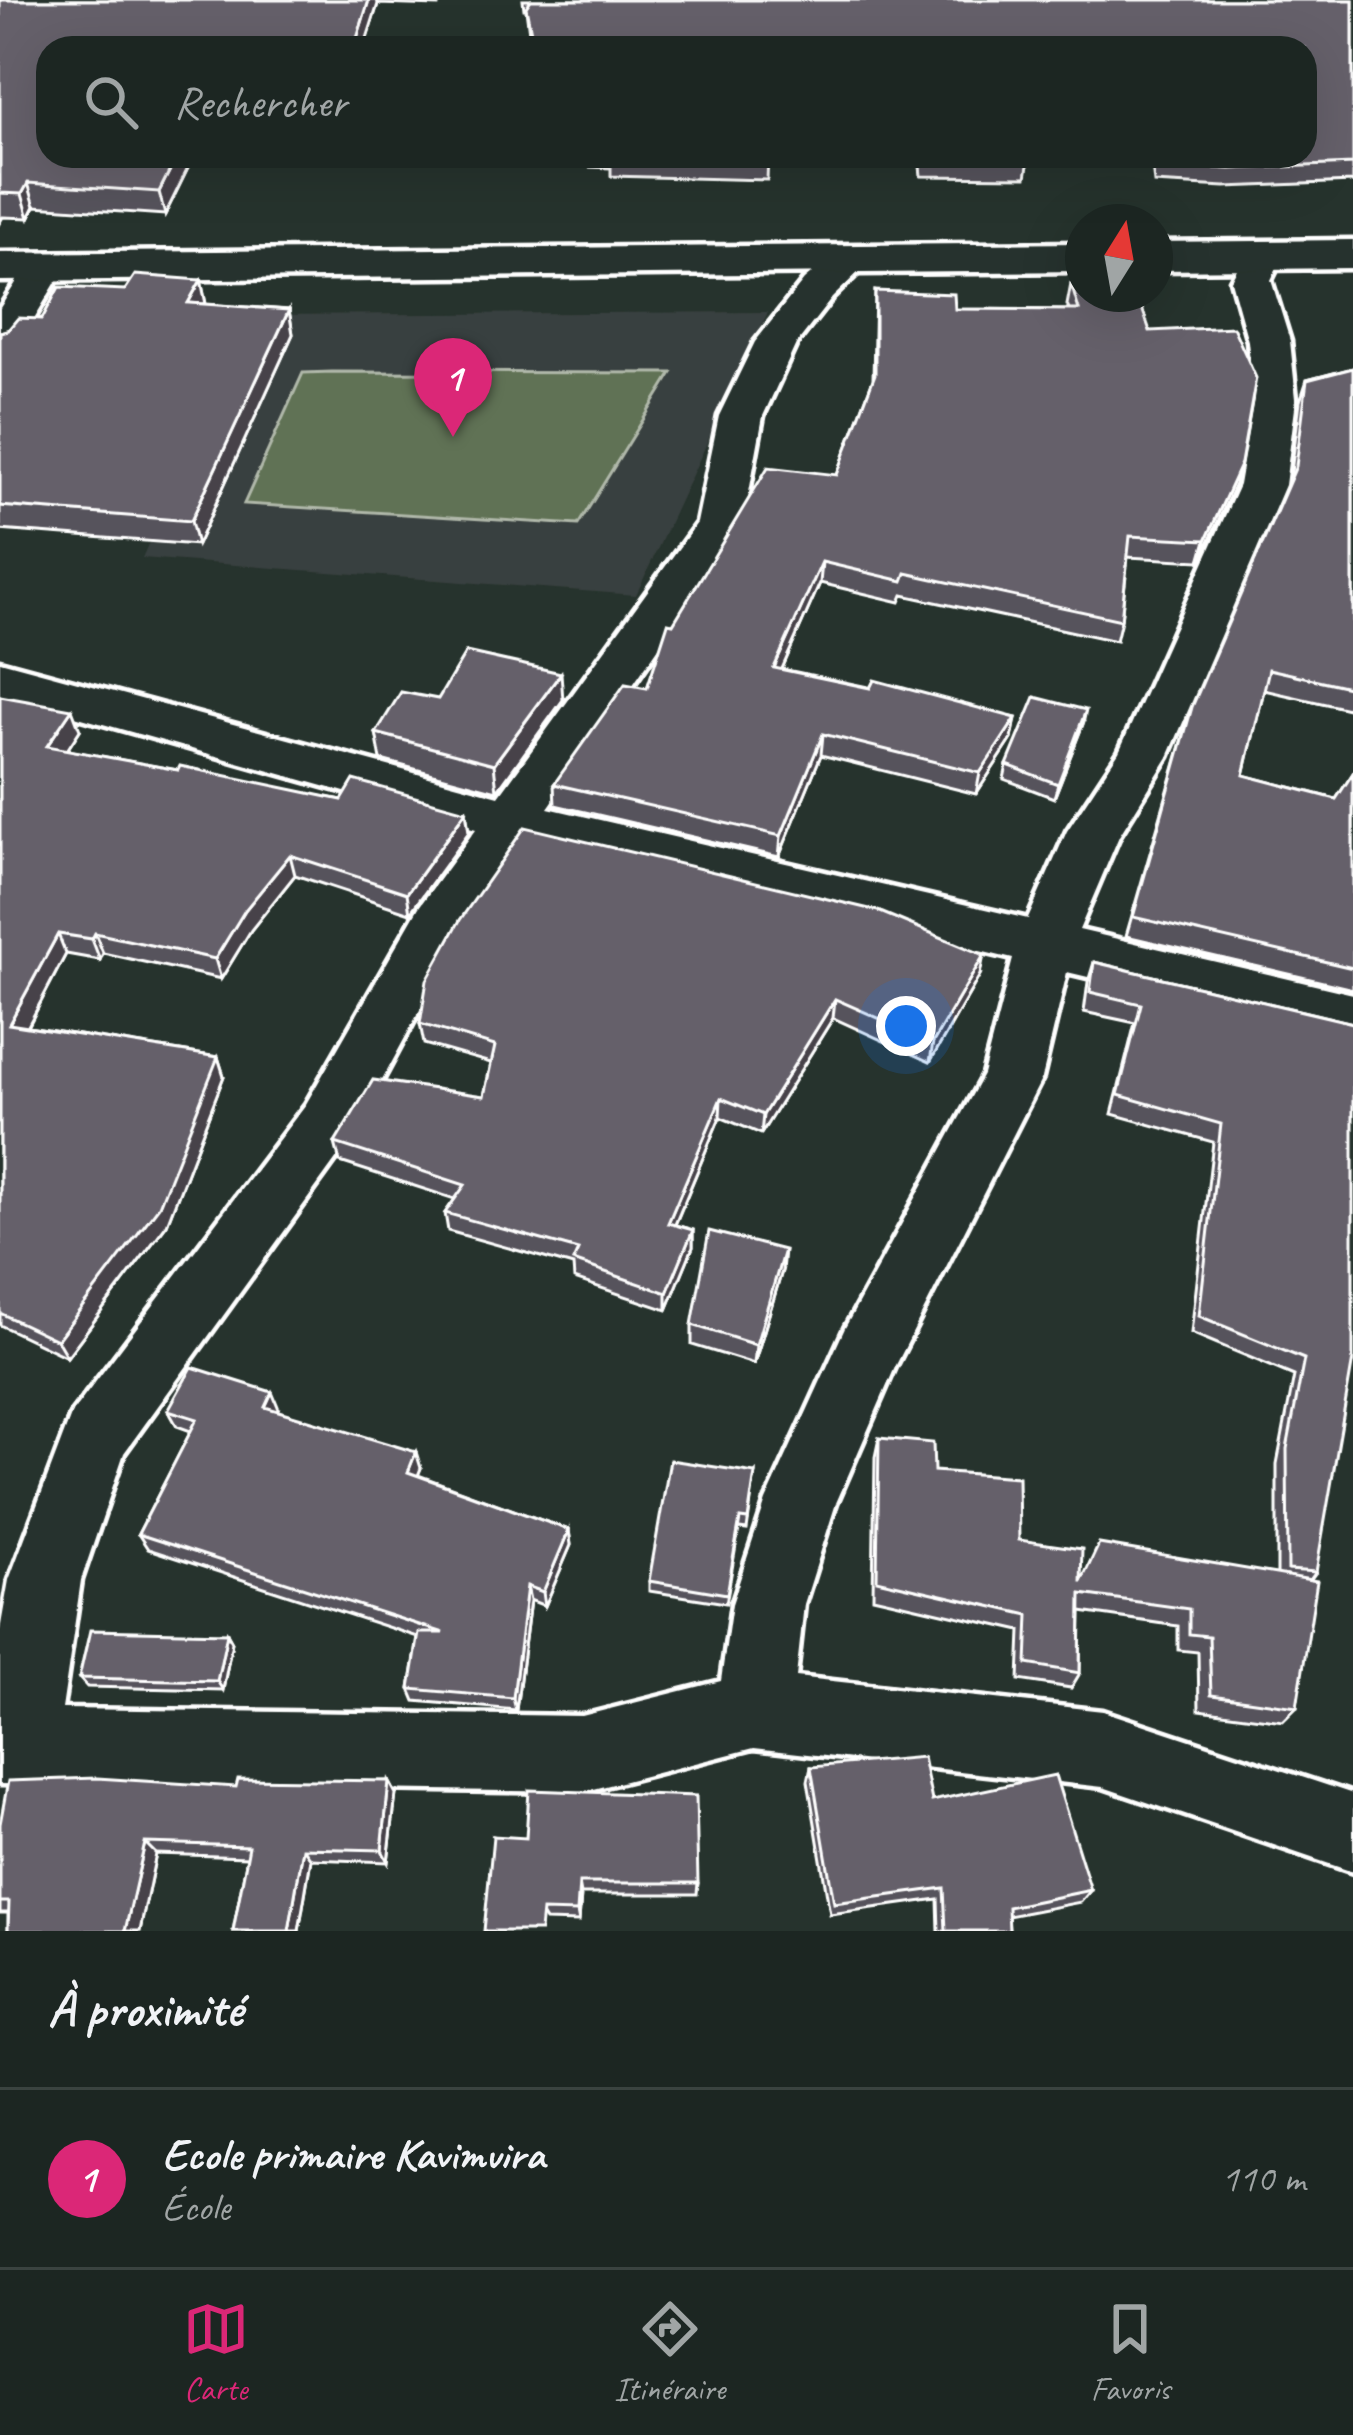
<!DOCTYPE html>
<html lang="fr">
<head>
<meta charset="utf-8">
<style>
	:root { --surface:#1c2622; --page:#252e2a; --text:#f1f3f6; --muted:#a0a5a5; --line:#3a4340; --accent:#db2777 }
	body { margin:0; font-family:Caveat,sans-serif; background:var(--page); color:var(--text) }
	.compass { position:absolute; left:1065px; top:204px; width:108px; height:108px; border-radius:50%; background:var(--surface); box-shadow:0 12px 48px #0002; rotate:11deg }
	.you { position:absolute; left:906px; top:1026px; width:42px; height:42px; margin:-30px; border:9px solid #fff; border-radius:50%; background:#1a73e8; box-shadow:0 0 0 18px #1a73e833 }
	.badge { display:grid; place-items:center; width:78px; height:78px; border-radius:50%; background:var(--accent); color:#fff; font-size:39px; font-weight:700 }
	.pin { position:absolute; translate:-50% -99px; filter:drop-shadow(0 3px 6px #0008) }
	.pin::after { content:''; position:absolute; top:63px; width:42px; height:36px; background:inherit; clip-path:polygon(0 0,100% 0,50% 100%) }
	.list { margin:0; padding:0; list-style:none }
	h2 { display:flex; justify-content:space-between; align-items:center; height:156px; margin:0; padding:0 48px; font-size:51px }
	h2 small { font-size:39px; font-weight:400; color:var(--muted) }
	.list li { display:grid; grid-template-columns:78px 1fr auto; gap:36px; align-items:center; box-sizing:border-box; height:180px; padding:0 48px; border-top:3px solid var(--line) }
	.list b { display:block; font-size:45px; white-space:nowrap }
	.list p { margin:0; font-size:39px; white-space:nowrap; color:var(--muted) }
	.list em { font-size:39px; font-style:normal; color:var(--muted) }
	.icon { flex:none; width:66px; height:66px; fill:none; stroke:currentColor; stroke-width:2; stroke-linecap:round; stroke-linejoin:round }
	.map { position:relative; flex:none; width:1353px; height:1931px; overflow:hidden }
	.search { position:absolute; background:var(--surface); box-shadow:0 12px 48px #0002; left:36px; right:36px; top:36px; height:132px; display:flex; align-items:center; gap:30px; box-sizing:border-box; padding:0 42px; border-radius:36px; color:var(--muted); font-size:45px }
	.sheet { height:336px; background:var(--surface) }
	nav { display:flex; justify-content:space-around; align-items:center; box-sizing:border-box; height:168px; border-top:3px solid var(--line); background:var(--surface); font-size:33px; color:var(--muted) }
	nav a { display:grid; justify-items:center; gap:6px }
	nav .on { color:var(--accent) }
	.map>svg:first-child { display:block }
	.built { fill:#39403f }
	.green { fill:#617254; stroke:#b0b8aa; stroke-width:3 }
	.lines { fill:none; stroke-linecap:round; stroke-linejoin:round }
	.street-casing { stroke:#fff; stroke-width:9 }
	.highway-casing { stroke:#fff; stroke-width:9 }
	.street { fill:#26332d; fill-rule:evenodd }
	.highway { fill:#26332d; fill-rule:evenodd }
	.wall { fill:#57535b; stroke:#fff; stroke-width:3 }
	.shaded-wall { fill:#47434a; stroke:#fff; stroke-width:3 }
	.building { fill:#65606a; stroke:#fff; stroke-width:3 }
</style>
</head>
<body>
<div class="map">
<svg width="1353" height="1931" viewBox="0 0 1353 1931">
	<rect width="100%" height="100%" fill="#26332d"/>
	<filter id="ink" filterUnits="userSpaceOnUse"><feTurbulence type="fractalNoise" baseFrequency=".00833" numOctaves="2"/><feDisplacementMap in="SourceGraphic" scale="24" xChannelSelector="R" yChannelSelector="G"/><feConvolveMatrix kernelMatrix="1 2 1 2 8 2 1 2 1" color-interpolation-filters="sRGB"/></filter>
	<g filter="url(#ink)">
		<!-- built -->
		<path class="built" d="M768,312L636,595L142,558L250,315Z"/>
		<!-- green -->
		<path class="green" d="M303,373L332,372L672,373L578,525L244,504Z"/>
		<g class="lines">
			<defs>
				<g id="street">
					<path d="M1263,243L1277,247L1283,255L1271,280L1290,341L1296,399L1285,485L1168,757L1119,836L1079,930L1353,994V1040L1067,972L1042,1078L895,1367L836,1503L804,1604L796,1677L1103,1711L1353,1794V1872L1103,1787L754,1748L582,1792L0,1784V1631L9,1580L72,1413L306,1104L419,907L476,829L0,695V661L499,796L697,523L719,416L755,342L804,280L836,253H864L870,261L832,298L796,344L763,416L743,525L548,808L1028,919L1067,831L1119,752L1239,485L1254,399L1248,341L1231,280L1249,247ZM525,842L1013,959L983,1075L845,1328L766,1501L732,1604L721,1681L582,1716L62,1709L81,1580L124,1453L350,1140L459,937Z"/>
					<path d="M45,255L59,259L65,267L15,350L0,353V308L31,259Z"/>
				</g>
				<g id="highway">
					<path d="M1353,240V268L1155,270V242Z"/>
					<path d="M1083,243V271L0,281V253Z"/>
				</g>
			</defs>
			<!-- street casing -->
			<use href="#street" class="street-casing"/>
			<!-- highway casing -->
			<use href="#highway" class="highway-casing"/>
			<!-- street -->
			<use href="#street" class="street"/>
			<!-- highway -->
			<use href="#highway" class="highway"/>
		</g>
		<!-- wall -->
		<g class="wall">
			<path d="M0,0H439L438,6L378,4L364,48H48L194,156L165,215L35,206L29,218L3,217L0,222Z"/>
			<path d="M523,0H1353V182L1225,187L1154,183L1151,156H1305V48H531L526,9H524Z"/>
			<path d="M590,156H768L767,180L611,176V168L590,167Z"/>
			<path d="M919,156H1028L1029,159L1026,177L921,176Z"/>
			<path d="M201,280L206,304L289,310L293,334L197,545L0,530V332L125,290Z"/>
			<path d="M1071,284L1150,331L1235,484L1200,561L1128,557L1121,620L1116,641L903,595L900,602L820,583L782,669L1016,718L1012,739L976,794L821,755L779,857L555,805L554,784L647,688L673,624L837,475L873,379L875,291L955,309L1069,310L1067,305Z"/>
			<path d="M1353,368V697L1348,709L1264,690L1244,775L1336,799L1353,773V989L1126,936L1192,707L1290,480L1300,401L1307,380Z"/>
			<path d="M0,696L80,730L67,750L342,800L466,811L469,832L410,913L295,875L251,930L221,979L103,953L100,960L66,954L28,1027L218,1057L224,1076L167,1224L67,1357L0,1325Z"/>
			<path d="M438,699L563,700L497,791L381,760L376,733Z"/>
			<path d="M1083,724L1054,798L1004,779L1007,765Z"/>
			<path d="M1094,962L1353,1023L1316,1572L1310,1580L1297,1707L1283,1721L1199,1710L1198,1652L1178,1650V1626L1081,1612L1080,1673L1071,1688L1019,1680L1021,1631L873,1597L875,1457L879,1438L934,1471L1019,1540L1081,1581L1277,1574V1464L1294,1376L1191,1333L1213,1142L1112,1114L1135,1023L1084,1012L1088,982Z"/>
			<path d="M980,975L930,1062L833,1018L761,1134L720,1117L675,1225L693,1230V1247L667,1310L574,1279L573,1266L448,1231L445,1213L455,1199L340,1162L335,1143L484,1096L491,1063L424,1044L420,1024Z"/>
			<path d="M782,1271L754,1364L692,1345V1325Z"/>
			<path d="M279,1409L278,1411L421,1468L418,1475L569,1530L571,1545L545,1606L530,1600L516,1710L415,1701L410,1689L418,1637L148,1549L138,1534L191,1431L177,1426L168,1410Z"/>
			<path d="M755,1473L747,1530L739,1529L726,1603L649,1591V1581Z"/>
			<path d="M227,1633L232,1642L223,1690L87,1687L79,1678Z"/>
			<path d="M811,1767L932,1801L1091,1890L1081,1902L1008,1916L1009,1931H939L938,1899L830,1914L808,1781Z"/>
			<path d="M389,1781L396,1794L388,1862L311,1859L299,1931H233L247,1857L156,1854L140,1931H8V1913H0V1824L236,1787Z"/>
			<path d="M493,1836L698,1883L697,1894H581L579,1922L545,1921Z"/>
		</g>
		<!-- shaded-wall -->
		<g class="shaded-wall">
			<path d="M369,0H377L378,4L364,48H354Z"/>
			<path d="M177,156H194L165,215L159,192Z"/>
			<path d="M28,183L35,206L29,218L22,194Z"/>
			<path d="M201,280L206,304L188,303Z"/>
			<path d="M289,310L293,334L197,545L191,521Z"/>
			<path d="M1241,463L1235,484L1200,561L1206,540Z"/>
			<path d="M822,562L820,583L773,689L774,668Z"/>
			<path d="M561,673L563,700L497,791L494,764Z"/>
			<path d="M72,709L80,730L56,767L47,746Z"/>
			<path d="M1086,710L1083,724L1054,798L1058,784Z"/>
			<path d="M1016,718L1012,739L976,794L980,773Z"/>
			<path d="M823,734L821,755L779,857L781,836Z"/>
			<path d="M466,811L469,832L410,913L407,893Z"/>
			<path d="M290,855L295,875L251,930L221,979L215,959L245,910Z"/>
			<path d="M95,933L103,953L100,960L92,939Z"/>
			<path d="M58,934L66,954L19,1043L9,1024Z"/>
			<path d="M984,955L980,975L930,1062L933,1042Z"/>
			<path d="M835,999L833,1018L761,1134L763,1115Z"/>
			<path d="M218,1057L224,1076L167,1224L67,1357L57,1340Z"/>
			<path d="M721,1098L720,1117L668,1241V1223Z"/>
			<path d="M693,1230V1247L667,1310V1293Z"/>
			<path d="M784,1250L782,1271L754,1364L756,1345Z"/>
			<path d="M272,1392L279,1409L272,1423L265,1407Z"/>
			<path d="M416,1452L421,1468L413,1488L408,1472Z"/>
			<path d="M569,1530L571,1545L545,1606L543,1592Z"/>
			<path d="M527,1586L530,1600L516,1710L513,1698Z"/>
			<path d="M227,1633L232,1642L223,1690L217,1681Z"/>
			<path d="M389,1781L396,1794L388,1862L382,1850Z"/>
			<path d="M145,1843L156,1854L140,1931H125Z"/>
			<path d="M303,1848L311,1859L299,1931H289Z"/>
			<path d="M579,1883L581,1894L579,1922L577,1912Z"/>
		</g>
		<!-- building -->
		<g class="building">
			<path d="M0,0H369L354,48H48V156H177L159,192L28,183L22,194L0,193Z"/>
			<path d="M531,0H1353V164L1230,169L1157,165L1156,156H1305V48H534L526,7Z"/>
			<path d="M611,156H768V162L611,158Z"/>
			<path d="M922,156H1028L1029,159L923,158Z"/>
			<path d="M135,275L201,280L188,303L289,310L191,521L0,506V332L8,330L18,318L42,319L59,287L125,290Z"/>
			<path d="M1071,284H1083V294H1137L1150,331L1233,327L1256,378L1241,463L1206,540L1130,536L1121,620L906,573L903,581L822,562L774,668L870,688L874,680L1016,718L980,773L823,734L781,836L554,784L625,684L647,688L668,623L673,624L768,467L837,475L875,374V291L954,294L955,309L1079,310Z"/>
			<path d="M1353,368V688L1269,669L1244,775L1336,799L1353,773V968L1133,917L1192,707L1296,466L1307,380Z"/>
			<path d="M466,652L561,673L494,764L376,733L401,692L438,699Z"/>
			<path d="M0,696L72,709L47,746L178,770L180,766L342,800L354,780L466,811L407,893L290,855L245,910L215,959L95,933L92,939L58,934L9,1024L218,1057L159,1206L57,1340L0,1313Z"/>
			<path d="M1035,697L1086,710L1058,784L1007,765Z"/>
			<path d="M525,827L878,911L984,955L933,1042L835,999L763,1115L721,1098L668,1223L693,1230L667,1293L573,1261L578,1250L445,1213L465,1185L335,1143L373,1080L484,1096L495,1046L420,1024L427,980L460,920Z"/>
			<path d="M1094,962L1353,1023V1359L1316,1572L1288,1570L1287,1449L1304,1359L1199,1316L1221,1124L1118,1095L1141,1004L1090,992Z"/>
			<path d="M709,1231L784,1250L756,1345L692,1325Z"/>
			<path d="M192,1367L272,1392L265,1407L416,1452L408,1472L569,1530L543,1592L527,1586L513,1698L410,1689L419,1633H444L138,1534L197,1419L168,1410Z"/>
			<path d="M879,1438L933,1443L934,1471L1018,1477L1019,1540L1082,1549L1081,1582L1099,1544L1317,1581L1297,1707L1211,1695L1209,1636L1189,1634V1609L1081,1594L1080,1673L1027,1664L1029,1615L877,1580Z"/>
			<path d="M670,1460L755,1473L748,1520L740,1519L727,1594L649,1581Z"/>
			<path d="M90,1630L227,1633L217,1681L79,1678Z"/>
			<path d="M923,1757L932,1801L1055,1775L1091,1890L1008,1907L1009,1931H946L944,1888L834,1903L811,1767Z"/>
			<path d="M97,1778L236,1787L238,1779L389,1781L382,1850L303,1848L289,1931H233L249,1846L145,1843L125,1931H8L9,1902H0V1824L8,1781Z"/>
			<path d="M529,1790L696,1796L698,1883H579L577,1912L542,1911L540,1931H484L493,1836L526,1838Z"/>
		</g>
	</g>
</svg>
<svg class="compass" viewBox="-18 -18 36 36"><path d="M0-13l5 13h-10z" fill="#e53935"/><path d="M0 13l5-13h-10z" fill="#a0a5a5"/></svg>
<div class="you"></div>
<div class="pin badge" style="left:453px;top:437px">1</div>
<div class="search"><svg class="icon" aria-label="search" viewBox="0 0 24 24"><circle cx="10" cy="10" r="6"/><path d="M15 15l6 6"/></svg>Rechercher</div>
</div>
<section class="sheet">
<h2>À proximité<small></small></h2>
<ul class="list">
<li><span class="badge">1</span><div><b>Ecole primaire Kavimvira</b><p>École</p></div><em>110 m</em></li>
</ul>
</section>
<nav>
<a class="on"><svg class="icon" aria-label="map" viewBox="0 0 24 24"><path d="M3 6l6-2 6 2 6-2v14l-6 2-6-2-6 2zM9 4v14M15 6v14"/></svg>Carte</a>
<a><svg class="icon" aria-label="directions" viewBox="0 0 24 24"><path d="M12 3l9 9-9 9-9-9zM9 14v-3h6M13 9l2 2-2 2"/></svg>Itinéraire</a>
<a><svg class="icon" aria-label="saved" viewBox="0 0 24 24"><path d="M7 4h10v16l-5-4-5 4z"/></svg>Favoris</a>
</nav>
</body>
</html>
